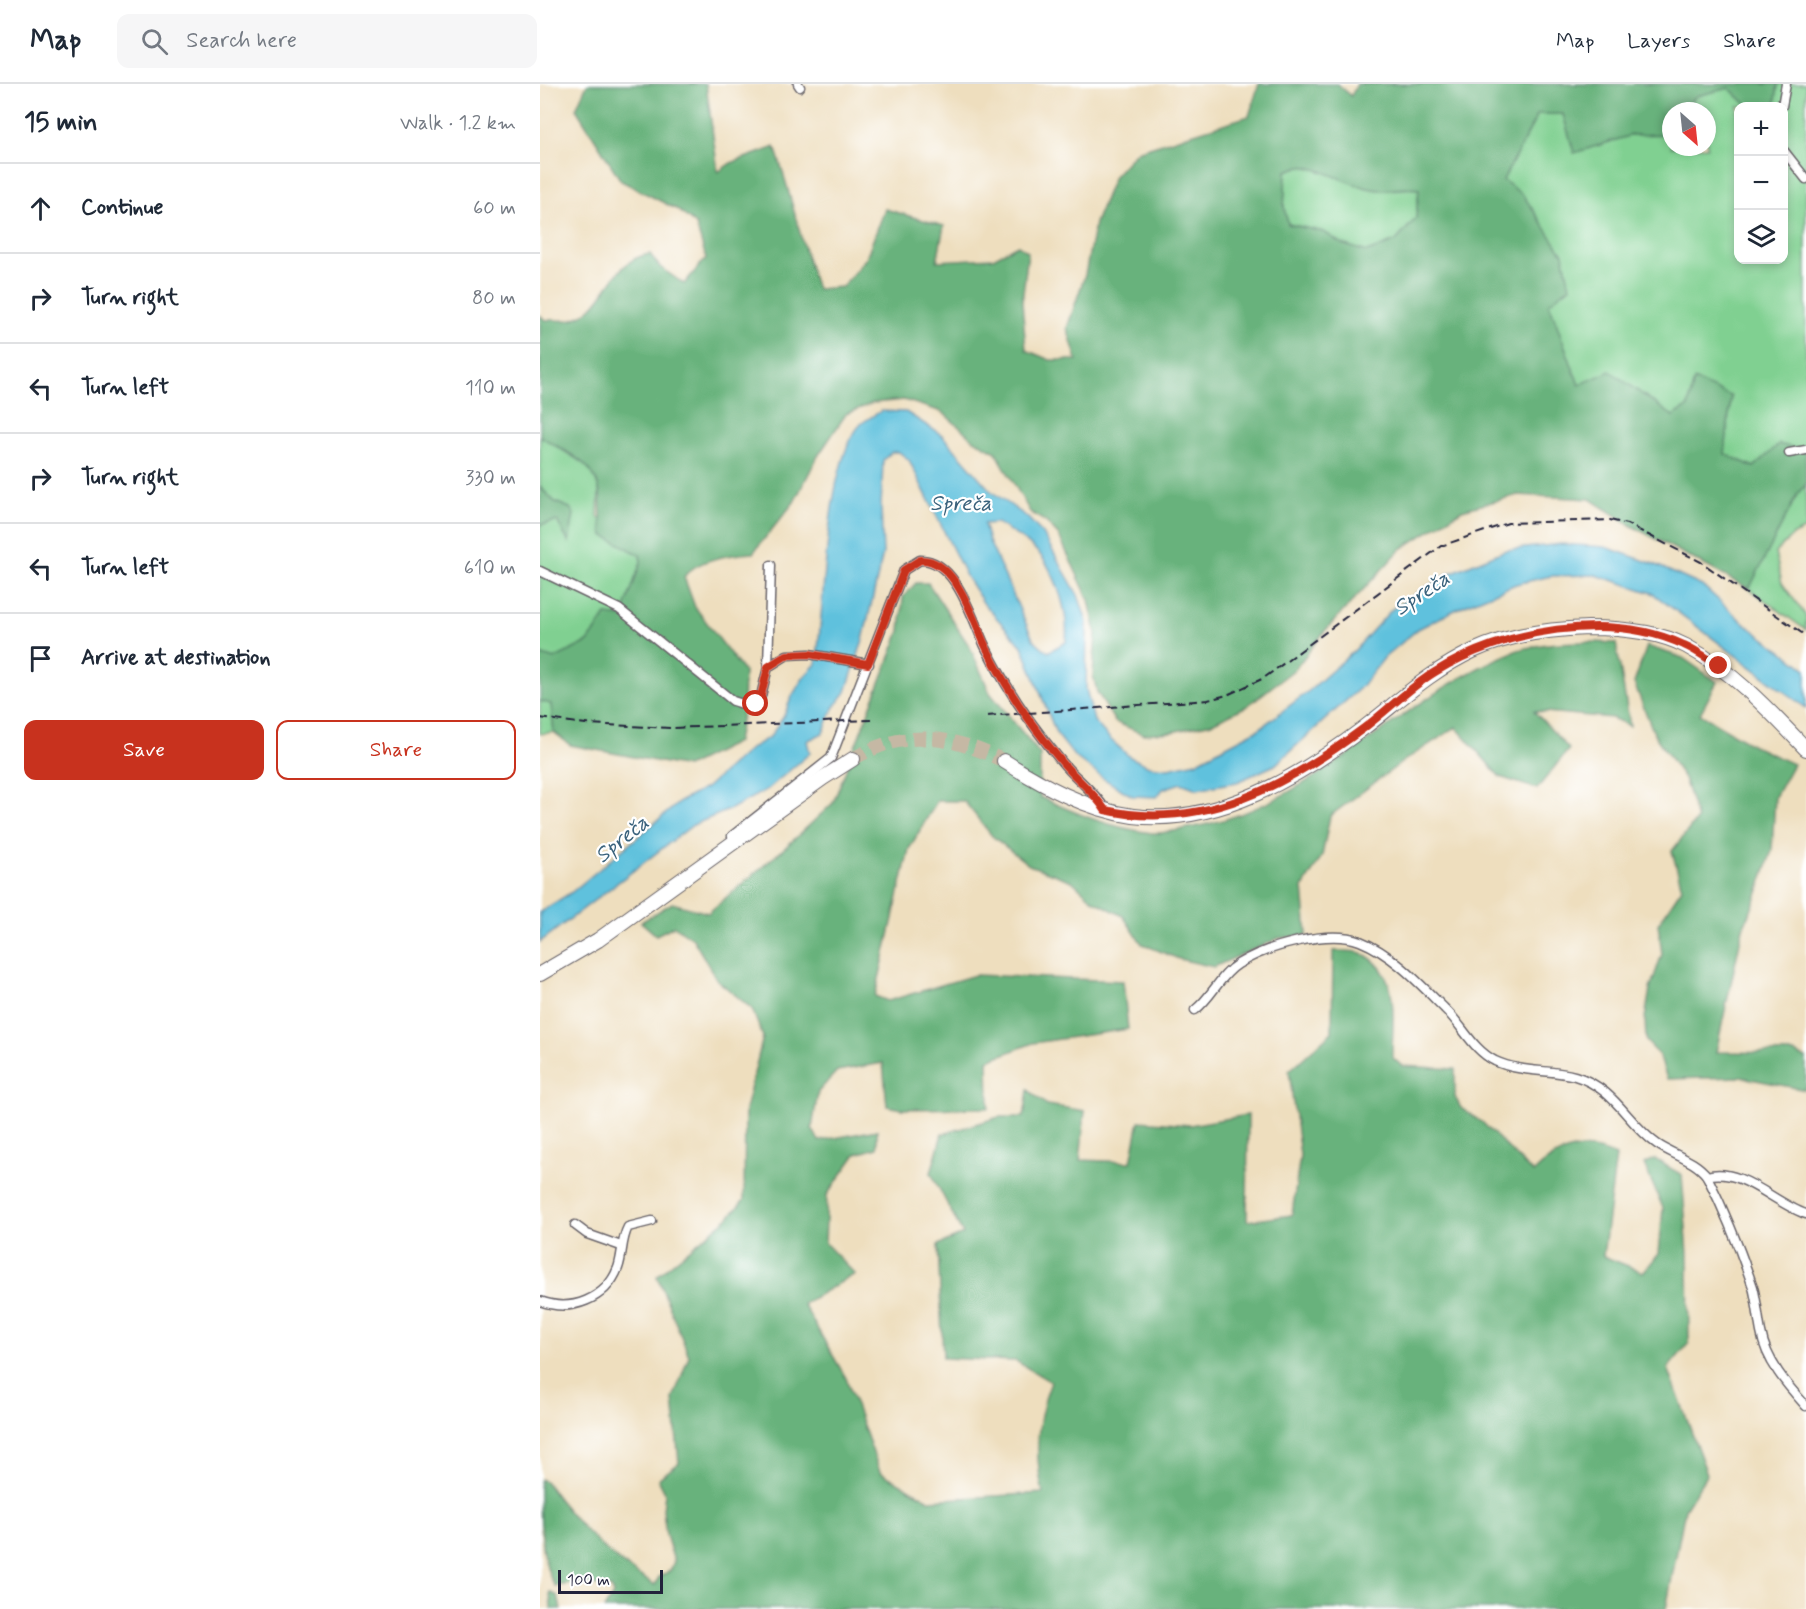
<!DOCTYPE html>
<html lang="en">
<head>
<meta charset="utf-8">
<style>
	:root { --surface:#fff; --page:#f6f6f7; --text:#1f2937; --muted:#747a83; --line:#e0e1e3; --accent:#c8321e }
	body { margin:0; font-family:Mynerve,sans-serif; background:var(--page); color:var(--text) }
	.controls { position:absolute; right:18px; top:18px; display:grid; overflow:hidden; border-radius:12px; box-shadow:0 3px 9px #0003 }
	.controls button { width:54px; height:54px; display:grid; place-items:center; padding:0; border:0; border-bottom:2px solid var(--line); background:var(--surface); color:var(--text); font:30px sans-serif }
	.compass { position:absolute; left:1122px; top:18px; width:54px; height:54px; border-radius:50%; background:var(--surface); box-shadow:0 3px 9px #0003; rotate:153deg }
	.scale { position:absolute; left:18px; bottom:15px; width:105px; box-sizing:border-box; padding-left:6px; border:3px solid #22223b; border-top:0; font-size:16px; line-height:21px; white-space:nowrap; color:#22223b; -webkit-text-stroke:4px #fff; paint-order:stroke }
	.stop { position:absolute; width:18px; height:18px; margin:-14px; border:4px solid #c8321e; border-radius:50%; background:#fff }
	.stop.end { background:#c8321e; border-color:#fff; box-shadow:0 2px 6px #0008 }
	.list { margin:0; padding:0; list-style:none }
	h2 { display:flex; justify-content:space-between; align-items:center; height:78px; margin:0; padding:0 24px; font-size:26px }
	h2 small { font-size:20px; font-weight:400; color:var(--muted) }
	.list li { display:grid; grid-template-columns:39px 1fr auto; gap:18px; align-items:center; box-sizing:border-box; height:90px; padding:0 24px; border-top:2px solid var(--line) }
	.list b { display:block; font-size:22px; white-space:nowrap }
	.list em { font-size:20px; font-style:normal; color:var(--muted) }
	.actions { display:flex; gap:12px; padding:18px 24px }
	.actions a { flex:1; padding:14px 0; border:2px solid var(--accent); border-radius:12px; text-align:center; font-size:21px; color:var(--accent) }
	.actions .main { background:var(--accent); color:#fff }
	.icon { flex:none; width:33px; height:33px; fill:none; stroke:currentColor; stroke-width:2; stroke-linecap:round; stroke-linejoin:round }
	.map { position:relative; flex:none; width:1266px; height:1525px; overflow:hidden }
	header { display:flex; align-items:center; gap:36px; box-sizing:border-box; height:84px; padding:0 30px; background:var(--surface); border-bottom:2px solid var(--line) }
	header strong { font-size:28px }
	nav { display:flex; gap:33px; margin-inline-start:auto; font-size:21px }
	.search { width:420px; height:54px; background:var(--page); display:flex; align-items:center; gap:15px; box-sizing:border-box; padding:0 21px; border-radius:12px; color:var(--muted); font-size:22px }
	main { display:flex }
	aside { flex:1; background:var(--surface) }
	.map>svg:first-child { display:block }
	.green { fill:#80d091; stroke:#517966; stroke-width:1.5 }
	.forest { fill:#68b27b; stroke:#456a5b; stroke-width:1.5; fill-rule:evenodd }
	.water { fill:#5fc1dd; stroke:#40728c; stroke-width:1.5; fill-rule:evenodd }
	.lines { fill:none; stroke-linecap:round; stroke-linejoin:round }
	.primary-tunnel { stroke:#c5b8a4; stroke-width:14; stroke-dasharray:14 7; stroke-linecap:butt }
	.minor-casing { stroke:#696469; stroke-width:11 }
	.primary-casing { stroke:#696469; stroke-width:16 }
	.minor { stroke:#fff; stroke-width:8 }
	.primary { stroke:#fff; stroke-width:14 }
	.rail { stroke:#22223b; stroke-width:2; stroke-dasharray:9 4.5; stroke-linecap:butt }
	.route { stroke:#c8321e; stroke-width:8 }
	.labels { text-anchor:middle; stroke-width:4.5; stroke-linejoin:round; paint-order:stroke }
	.water-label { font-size:22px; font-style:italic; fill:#3a627c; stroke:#fff }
</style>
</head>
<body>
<header>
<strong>Map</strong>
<div class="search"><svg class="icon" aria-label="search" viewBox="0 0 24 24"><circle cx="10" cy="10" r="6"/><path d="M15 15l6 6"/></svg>Search here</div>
<nav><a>Map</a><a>Layers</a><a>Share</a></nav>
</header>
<main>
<aside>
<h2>15 min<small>Walk · 1.2 km</small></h2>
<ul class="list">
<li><svg class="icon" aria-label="ahead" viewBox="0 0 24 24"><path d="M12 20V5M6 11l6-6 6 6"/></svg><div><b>Continue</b></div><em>60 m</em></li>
<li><svg class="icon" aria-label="right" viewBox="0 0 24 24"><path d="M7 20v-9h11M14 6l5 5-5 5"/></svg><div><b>Turn right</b></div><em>80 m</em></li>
<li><svg class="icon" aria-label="left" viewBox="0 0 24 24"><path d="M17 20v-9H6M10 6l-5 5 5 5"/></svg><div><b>Turn left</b></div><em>110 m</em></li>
<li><svg class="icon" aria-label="right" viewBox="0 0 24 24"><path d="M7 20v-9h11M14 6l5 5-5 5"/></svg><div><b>Turn right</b></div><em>330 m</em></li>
<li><svg class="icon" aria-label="left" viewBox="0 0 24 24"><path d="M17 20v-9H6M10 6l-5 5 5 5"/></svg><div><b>Turn left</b></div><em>610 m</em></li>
<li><svg class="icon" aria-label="arrive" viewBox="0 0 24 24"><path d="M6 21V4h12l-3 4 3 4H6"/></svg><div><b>Arrive at destination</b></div></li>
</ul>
<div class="actions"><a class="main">Save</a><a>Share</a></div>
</aside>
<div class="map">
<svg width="1266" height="1525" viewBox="0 0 1266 1525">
	<rect width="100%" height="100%" fill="#fff"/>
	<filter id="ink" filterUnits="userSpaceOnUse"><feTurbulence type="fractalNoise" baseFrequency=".0167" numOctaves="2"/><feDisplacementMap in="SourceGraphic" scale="12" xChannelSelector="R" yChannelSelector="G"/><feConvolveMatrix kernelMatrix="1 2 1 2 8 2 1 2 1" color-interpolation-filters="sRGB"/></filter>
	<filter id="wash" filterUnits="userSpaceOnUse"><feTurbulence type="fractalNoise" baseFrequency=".008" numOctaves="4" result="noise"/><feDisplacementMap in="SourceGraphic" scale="24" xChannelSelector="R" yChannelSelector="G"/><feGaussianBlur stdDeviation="1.35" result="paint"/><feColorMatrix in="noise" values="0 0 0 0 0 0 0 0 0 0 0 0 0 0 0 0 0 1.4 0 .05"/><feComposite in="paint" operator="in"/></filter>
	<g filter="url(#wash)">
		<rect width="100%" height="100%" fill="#eedebe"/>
		<!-- green -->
		<g class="green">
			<path d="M1238,0H1266V367L1239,361L1214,383L1185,370L1191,313L1154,297L1148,323L1133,333L1039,302L963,96L998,30H1023L1034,68L1092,51L1131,48V63H1167V27H1143L1156,12L1189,4L1208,22H1198V176H1244V22H1235Z"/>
			<path d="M761,82C787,85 806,100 832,105C847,108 864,103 879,105L876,134L856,157L827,168L802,160L784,148L748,140L744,124L746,87Z"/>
			<path d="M0,352L51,384L59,405L58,433L86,462L100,471L101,478L82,533L66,531L48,558L14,575L0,570V441L17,437L28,457L30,424L15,418L0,403Z"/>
			<path d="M1266,401V445L1253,451L1235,469L1242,499L1266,532V546L1209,505L1258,408Z"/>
			<path d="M0,617L11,620L14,648L0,650Z"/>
		</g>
		<!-- forest -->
		<g class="forest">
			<path d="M47,0H166L178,88L191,79L235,63C251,110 261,159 277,205L302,203L326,174L345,125L404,142L397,177L453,174L478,161L488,168L482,218L486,266L510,276H537L527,244L545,191L555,139L574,92L597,67L709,32L719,0H798L811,12L817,0H1238L1235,22H1208L1189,4L1156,12L1143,27H1131L1130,50L1092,51L1034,69L1023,30H998L963,96L983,111L1023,170L1030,203L1009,219L1039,301L1070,287L1133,332L1148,323L1154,296L1191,312L1185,370L1214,383L1239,360L1266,367V401L1258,409L1209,505L1092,442L1050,415L978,411L922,426L861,465L784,548L755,585L707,622L672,639L632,648L603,650L575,638L557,608L553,591L556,549L549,516L519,452L506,438L490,428L456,368L434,356L402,328L364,316L333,319L306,330L278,372L254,418L213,469C193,470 156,475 144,493L155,523L204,588L203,625L197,658L147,683L30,661L14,648L11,620L0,617V570L14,575L48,558L66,531L82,533L101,478L100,471L63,451C59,434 62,417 59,404C53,377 21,366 0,352V231L5,236C13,235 25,238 33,235C67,225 69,176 110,170L120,183L144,200L166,174L156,141L138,126L81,97L36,25ZM761,82C786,85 806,100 832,105C847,108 863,102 879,105L876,134L856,157L827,168L802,160L784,148L748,140L744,123L746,87Z"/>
			<path d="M0,403L15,418L30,424L34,430L29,458L17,437L0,441Z"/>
			<path d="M376,499H388L430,563L450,609L500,670V713C537,730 571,744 612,749C623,750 637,746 648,744C775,724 857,614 973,568C1002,557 1045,557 1076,559L1090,642L1072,634L994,627L1029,665L997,705L960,693L916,643L865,676L790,732L782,772L763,803L767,851L739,854L674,883L639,875L602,860L583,832L553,816L532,797L489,781L452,752L424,717H397L369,765L335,912L348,917L435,891L583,897L588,945L493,959L448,976L449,1024L363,1025L347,1022L343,979L297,987L278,1008L272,1044L279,1057L337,1046V1064L316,1070L287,1111L285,1159L315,1190L263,1220L306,1294L340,1388L389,1416L503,1409C494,1370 496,1335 511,1298L476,1277L403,1274L398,1161L423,1150L391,1089L402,1050L459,1033H484L488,1006L507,1021L545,1027L540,1076L591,1078L599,1037L650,1041L708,1031L707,1137L752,1131L760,1071L749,987L792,948L793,867C801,867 813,866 821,869C862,887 852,937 852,973L862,982L915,985V1013L921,1024L943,1039L993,1089C1018,1064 1042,1057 1076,1072L1063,1172L1103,1188L1119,1170L1123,1124L1104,1080L1115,1075L1142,1091L1148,1170L1149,1259L1128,1284L1167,1390L1145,1425L1126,1525H64L73,1511L71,1504L41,1499L15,1502C0,1481 0,1424 0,1395L5,1397C34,1438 71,1476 115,1501L119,1493L131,1486L134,1477L126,1451L123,1426L125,1409L118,1395L139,1379L133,1315L149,1272L117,1192L189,1133L204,1116L205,1026L223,953L212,925L177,896L153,855L134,842L116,851L101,838L132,819L168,829L248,761L293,719L360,547L363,513Z"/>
			<path d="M1107,562L1143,574L1177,598L1160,630L1218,664L1253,680L1235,713L1232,766L1216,815L1203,844L1176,968L1254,969L1266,974V1006L1201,993L1127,995L1119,971L1106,957L1105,934L1110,905L1122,870L1118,840L1142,804L1132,767L1157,735L1144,694L1115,652L1094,599Z"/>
			<path d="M10,1508L18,1512L21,1525H11Z"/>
		</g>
		<!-- water -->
		<path class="water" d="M341,327L366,328L402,351L451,407L487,433L503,450L538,511L547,538L546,605L554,637L570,655L590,673L609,682L628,684L656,678L719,645L770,606L814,567L852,525L908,490L966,466L1021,460L1065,463L1114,480L1164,503L1205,540L1266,585V624L1112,509L1056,491L1011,492L976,500L923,522L878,545L845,573L820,604L735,681L697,698L657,705L641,699L623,705L617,713L592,712L564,695L534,672L516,649L482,562L444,520L427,494L369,376L359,368H352L343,376L341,424L343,469L323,556L306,608L293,625L283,649L267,657L270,669L228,705L191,725L153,741L0,858V828L32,808L141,717L166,704L211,664L230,653L244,632L251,614L263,594L276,580C285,526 284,376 322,339C327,335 335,331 341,327ZM457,439C472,449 491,459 502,473C518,495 529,531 526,558L508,568L493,555L449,457L444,440Z"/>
	</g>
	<g filter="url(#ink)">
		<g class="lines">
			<!-- primary-tunnel -->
			<path class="primary-tunnel" d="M313,675C365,644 411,651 464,677"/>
			<defs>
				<g id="minor">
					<path d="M258,0L260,3"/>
					<path d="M1242,22L1246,0"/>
					<path d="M1244,67L1266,95"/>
					<path d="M1249,369L1266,366"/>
					<path d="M0,487L79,525L193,617L209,622L220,616L228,583L231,481"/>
					<path d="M228,583L247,571L269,570L329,580"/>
					<path d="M192,752L291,674L364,486L380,476C416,475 432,535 445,562C465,602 493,644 522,678C536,695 553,706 565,725"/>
					<path d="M655,926C672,913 680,891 698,880C727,862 788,845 820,857C853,870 881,901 905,925C923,942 932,965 955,977C981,989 1008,985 1035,992C1075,1004 1087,1039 1117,1060C1133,1071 1155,1076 1167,1092C1185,1128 1200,1165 1213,1203C1217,1218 1218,1233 1221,1248C1226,1277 1247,1301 1266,1322"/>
					<path d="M1167,1092C1201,1082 1235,1120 1266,1130"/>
					<path d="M35,1141L47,1150L81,1162"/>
					<path d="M0,1217C31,1229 66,1215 78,1184C83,1170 81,1156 88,1143L112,1137"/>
				</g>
				<g id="primary">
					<path d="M464,677C502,701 547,726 593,732C677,742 761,692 825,643C860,616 892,586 933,567C968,551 1009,545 1048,544C1080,544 1117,547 1146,562C1193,587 1230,627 1266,665"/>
					<path d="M0,890L58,856L283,694L313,675"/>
				</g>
			</defs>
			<!-- minor casing -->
			<use href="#minor" class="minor-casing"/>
			<!-- primary casing -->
			<use href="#primary" class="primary-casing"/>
			<!-- minor -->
			<use href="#minor" class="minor"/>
			<!-- primary -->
			<use href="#primary" class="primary"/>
			<!-- rail -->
			<g class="rail">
				<path d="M447,632L668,616L687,611L724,594L901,462L968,439L1070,436L1087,440L1161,478L1266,552"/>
				<path d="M0,634L46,640L132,644L331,636"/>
			</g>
		</g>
	</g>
	<g class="lines" filter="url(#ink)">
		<!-- route -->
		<path class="route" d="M216,620L220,616L228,583L247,571L269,570L328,580L364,486L380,476C416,474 433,536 446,563C465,602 493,644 522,678C536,695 553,707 565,726C662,748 748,701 824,644C848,626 870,603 895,588C962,546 1070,526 1144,561C1156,566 1168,575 1179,582"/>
	</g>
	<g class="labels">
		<!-- water labels -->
		<g class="water-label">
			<text x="421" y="426">Spreča</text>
			<text transform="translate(881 508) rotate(-34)" y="8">Spreča</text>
			<text transform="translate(81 754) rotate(-39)" y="8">Spreča</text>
		</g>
	</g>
</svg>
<div class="controls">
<button>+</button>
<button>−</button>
<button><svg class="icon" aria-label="layers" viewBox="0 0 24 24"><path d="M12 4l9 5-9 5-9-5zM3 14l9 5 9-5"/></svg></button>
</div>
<svg class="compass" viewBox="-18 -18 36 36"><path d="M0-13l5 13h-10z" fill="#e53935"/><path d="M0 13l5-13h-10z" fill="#747a83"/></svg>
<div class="scale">100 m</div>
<div class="stop" style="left:216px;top:620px"></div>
<div class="stop end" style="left:1179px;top:582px"></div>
</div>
</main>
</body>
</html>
